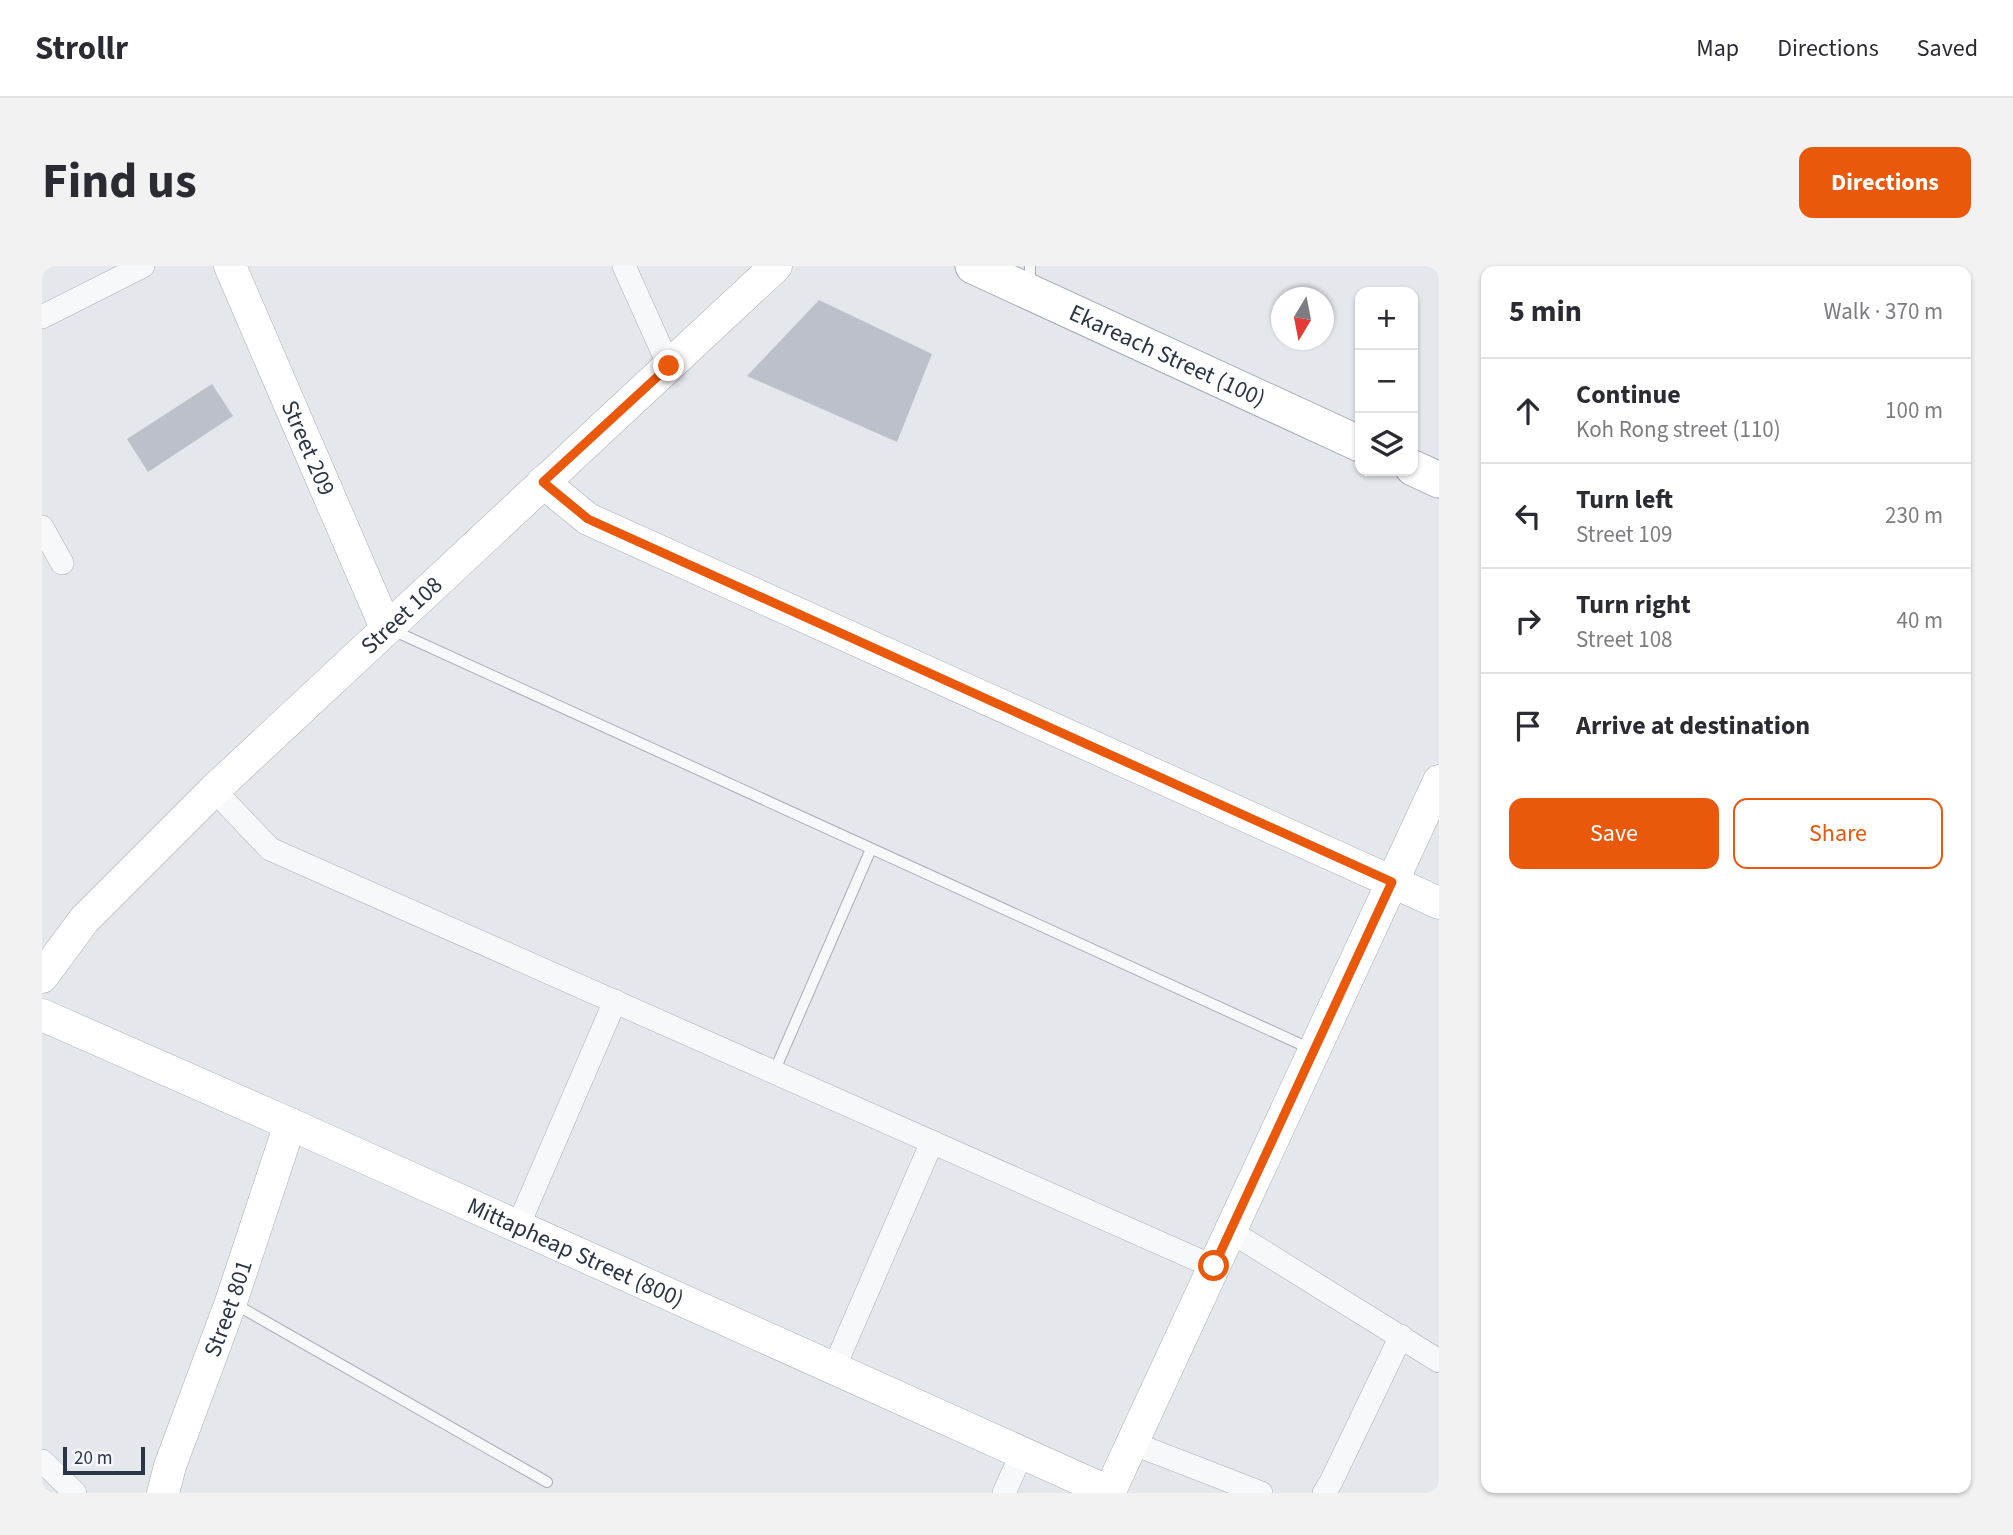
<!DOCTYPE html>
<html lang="en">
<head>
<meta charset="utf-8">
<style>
	:root { --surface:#fff; --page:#f2f2f3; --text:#2b2b33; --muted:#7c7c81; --line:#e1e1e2; --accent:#ea580c }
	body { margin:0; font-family:"Source Sans 3",sans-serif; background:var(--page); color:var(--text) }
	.controls { position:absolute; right:21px; top:21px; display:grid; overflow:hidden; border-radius:14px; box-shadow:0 2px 5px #0004 }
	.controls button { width:63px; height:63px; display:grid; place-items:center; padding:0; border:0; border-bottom:2px solid var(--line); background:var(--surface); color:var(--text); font:35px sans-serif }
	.compass { position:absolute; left:1229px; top:21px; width:63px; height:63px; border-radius:50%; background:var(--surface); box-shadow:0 2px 5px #0004; rotate:190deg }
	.scale { position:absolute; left:21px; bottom:18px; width:82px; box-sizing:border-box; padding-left:7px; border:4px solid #2b3445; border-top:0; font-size:19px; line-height:24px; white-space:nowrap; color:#2b3445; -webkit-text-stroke:5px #f4f6f9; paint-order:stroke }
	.stop { position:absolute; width:21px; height:21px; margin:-16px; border:5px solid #ea580c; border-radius:50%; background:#fff }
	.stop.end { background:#ea580c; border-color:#fff; box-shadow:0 2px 7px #0008 }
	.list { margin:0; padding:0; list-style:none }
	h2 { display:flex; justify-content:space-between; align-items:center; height:91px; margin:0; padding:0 28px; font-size:30px }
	h2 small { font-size:23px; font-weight:400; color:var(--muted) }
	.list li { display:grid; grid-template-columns:46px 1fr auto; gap:21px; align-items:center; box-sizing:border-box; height:105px; padding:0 28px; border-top:2px solid var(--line) }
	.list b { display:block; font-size:26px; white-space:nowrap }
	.list p { margin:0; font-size:23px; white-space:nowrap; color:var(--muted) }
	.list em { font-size:23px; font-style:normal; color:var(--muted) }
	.actions { display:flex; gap:14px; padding:21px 28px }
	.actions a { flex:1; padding:16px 0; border:2px solid var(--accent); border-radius:14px; text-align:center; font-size:24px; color:var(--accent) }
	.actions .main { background:var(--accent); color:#fff }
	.icon { flex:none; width:38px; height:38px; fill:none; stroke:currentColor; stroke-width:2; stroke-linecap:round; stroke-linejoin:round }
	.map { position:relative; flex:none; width:1397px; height:1227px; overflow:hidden; border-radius:14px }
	header { display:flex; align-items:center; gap:42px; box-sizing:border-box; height:98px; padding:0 35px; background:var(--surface); border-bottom:2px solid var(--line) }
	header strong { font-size:33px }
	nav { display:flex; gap:38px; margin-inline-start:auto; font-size:24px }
	.intro { display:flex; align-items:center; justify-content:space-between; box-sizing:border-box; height:168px; padding:0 42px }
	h1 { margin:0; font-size:49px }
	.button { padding:18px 32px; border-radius:14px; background:var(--accent); color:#fff; font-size:24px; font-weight:700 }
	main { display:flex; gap:42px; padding:0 42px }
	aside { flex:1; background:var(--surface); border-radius:14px; box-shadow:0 2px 5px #0004 }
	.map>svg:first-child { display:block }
	.building { fill:#bbc0ca }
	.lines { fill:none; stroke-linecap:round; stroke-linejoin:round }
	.lane-casing { stroke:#a9aeb7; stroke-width:12 }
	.street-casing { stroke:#a9aeb7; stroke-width:24 }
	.secondary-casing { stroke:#a9aeb7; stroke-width:33 }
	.primary-casing { stroke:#a3abb8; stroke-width:37 }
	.lane { stroke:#f7f8fa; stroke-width:10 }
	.street { stroke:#f7f8fa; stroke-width:23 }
	.secondary { stroke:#fff; stroke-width:32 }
	.primary { stroke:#fff; stroke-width:35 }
	.route { stroke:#ea580c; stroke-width:9 }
	.labels { text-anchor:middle; stroke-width:7; stroke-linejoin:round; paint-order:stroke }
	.street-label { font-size:24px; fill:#2b3445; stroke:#f4f6f9 }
</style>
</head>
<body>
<header>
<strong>Strollr</strong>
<nav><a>Map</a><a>Directions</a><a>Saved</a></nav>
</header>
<div class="intro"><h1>Find us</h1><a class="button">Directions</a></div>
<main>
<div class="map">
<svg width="1397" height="1227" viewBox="0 0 1397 1227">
	<rect width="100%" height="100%" fill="#e4e7ec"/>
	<!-- building -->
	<g class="building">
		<path d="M777,34L890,88L855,176L705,110Z"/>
		<path d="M170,118L191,150L106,206L85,173Z"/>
	</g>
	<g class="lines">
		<defs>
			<g id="lane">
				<path d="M988,0V20"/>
				<path d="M348,363L1269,783"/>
				<path d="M732,806L829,583"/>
				<path d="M191,1037L505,1216"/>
			</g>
			<g id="street">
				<path d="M582,0L627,100"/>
				<path d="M0,51L101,0"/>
				<path d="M0,261L20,297"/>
				<path d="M172,524L228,583L1172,1001"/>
				<path d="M476,960L573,735"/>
				<path d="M1188,965L1397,1095"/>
				<path d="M792,1102L890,876"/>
				<path d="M1090,1177L1219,1227"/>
				<path d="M0,1195L33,1227"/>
				<path d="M962,1227L980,1187"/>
				<path d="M1282,1227L1289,1216L1359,1070"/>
			</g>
			<g id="secondary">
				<path id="s1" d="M188,0L344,362"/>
				<path d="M501,216L546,253L1397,637"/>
				<path id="s2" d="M0,711L42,654L172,524L734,0"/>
				<path id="s3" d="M0,749L248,858L1067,1226"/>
				<path id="s4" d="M121,1227L128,1200L189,1036L248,858"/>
				<path d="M1067,1227L1397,515"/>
			</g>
			<g id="primary">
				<path id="s5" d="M931,0L1318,178"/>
				<path d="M1371,202L1397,214"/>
			</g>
		</defs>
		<!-- lane casing -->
		<use href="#lane" class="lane-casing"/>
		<!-- street casing -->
		<use href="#street" class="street-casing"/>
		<!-- secondary casing -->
		<use href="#secondary" class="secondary-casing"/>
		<!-- primary casing -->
		<use href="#primary" class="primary-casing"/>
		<!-- lane -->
		<use href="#lane" class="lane"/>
		<!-- street -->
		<use href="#street" class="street"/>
		<!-- secondary -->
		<use href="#secondary" class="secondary"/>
		<!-- primary -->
		<use href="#primary" class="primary"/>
	</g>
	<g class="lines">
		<!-- route -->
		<path class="route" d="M627,100L501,216L546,253L1350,616L1172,1000"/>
	</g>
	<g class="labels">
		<!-- street labels -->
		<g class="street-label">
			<text dy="8" stroke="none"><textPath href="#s5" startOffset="214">Ekareach Street (100)</textPath></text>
			<text dy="8" stroke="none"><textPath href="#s1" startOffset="198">Street 209</textPath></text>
			<text dy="8" stroke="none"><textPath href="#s2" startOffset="511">Street 108</textPath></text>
			<text dy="8" stroke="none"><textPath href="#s3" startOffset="584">Mittapheap Street (800)</textPath></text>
			<text dy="8" stroke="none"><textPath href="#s4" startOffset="196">Street 801</textPath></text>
		</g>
	</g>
</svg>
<div class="controls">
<button>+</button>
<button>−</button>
<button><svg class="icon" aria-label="layers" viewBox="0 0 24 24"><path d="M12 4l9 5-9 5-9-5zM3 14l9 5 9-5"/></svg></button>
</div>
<svg class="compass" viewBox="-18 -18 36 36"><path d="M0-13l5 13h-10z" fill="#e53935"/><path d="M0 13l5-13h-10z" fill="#7c7c81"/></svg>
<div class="scale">20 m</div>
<div class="stop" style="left:1172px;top:1000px"></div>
<div class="stop end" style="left:627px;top:100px"></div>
</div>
<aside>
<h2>5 min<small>Walk · 370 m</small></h2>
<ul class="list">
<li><svg class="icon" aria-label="ahead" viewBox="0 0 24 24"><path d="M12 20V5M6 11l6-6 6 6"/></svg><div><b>Continue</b><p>Koh Rong street (110)</p></div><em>100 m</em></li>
<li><svg class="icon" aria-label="left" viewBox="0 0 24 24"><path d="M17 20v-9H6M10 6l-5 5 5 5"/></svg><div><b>Turn left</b><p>Street 109</p></div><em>230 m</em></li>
<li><svg class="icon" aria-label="right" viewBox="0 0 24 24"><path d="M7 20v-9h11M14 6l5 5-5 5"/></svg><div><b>Turn right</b><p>Street 108</p></div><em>40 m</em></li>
<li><svg class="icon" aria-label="arrive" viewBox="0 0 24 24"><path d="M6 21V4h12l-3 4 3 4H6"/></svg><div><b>Arrive at destination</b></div></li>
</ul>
<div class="actions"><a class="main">Save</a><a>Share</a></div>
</aside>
</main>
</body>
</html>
